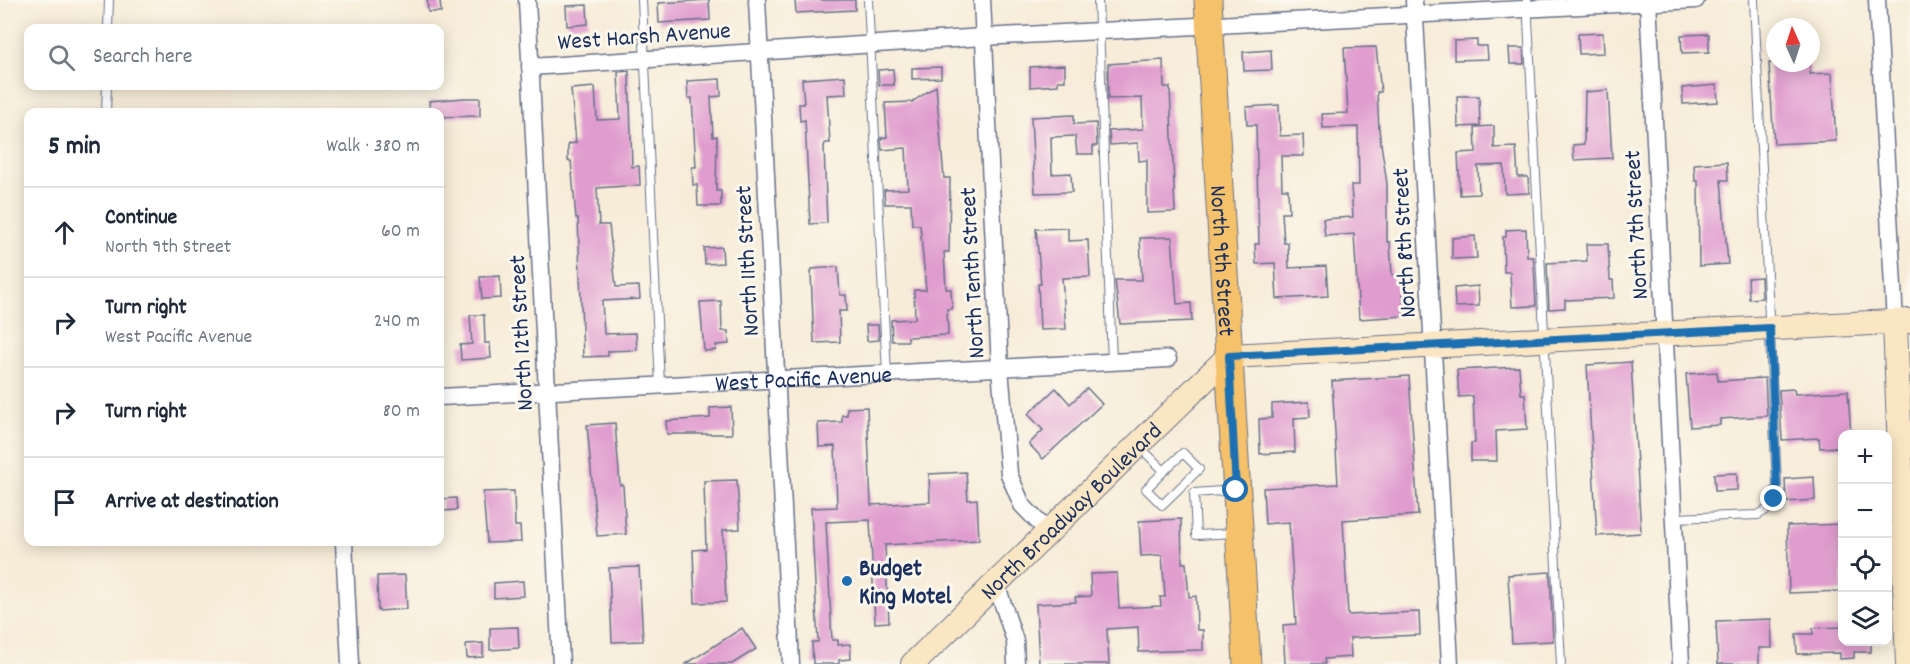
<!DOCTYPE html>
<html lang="en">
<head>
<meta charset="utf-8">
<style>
	:root { --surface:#fff; --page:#f6f6f7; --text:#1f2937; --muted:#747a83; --line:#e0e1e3 }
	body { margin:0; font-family:Dekko,sans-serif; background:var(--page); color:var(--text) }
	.controls { position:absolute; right:18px; bottom:18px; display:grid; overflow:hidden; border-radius:12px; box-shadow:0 3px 15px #0003 }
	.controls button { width:54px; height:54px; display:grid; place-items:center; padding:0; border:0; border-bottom:2px solid var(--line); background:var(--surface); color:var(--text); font:30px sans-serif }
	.compass { position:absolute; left:1766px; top:18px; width:54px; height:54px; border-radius:50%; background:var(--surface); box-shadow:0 3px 15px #0003; rotate:357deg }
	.stop { position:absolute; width:18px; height:18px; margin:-14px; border:4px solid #1f6fb2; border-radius:50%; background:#fff }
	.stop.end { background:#1f6fb2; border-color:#fff; box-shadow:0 2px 6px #0008 }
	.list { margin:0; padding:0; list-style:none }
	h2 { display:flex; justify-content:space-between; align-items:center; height:78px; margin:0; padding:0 24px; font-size:26px }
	h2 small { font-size:20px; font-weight:400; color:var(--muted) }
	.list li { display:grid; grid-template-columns:39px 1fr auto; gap:18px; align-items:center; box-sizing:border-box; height:90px; padding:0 24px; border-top:2px solid var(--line) }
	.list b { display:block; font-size:22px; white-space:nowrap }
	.list p { margin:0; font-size:20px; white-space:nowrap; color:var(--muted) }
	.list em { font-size:20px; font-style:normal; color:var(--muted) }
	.icon { flex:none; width:33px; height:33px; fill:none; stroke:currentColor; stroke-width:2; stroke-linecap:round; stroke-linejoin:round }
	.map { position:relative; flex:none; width:1910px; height:664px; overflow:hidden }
	.search { position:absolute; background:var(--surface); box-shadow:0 3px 15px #0003; left:24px; top:24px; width:420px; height:66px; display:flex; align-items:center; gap:15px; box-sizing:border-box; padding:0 21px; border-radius:12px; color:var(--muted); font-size:22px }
	.panel { position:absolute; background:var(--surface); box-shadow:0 3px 15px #0003; left:24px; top:108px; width:420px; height:438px; border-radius:12px }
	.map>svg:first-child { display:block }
	.building { fill:#e09ccf }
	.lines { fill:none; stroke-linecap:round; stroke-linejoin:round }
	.lane-casing { stroke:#687189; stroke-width:10 }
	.street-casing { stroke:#687189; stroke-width:19 }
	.secondary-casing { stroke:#687189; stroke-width:26 }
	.primary-casing { stroke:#687189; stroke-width:29 }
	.lane { stroke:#fff; stroke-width:8 }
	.street { stroke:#fff; stroke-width:16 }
	.secondary { stroke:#fbe6c4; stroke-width:24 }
	.primary { stroke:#f5c16b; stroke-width:27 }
	.route { stroke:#1f6fb2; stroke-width:8 }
	.poi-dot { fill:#1f6fb2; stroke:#fbf7ec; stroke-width:2 }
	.labels { text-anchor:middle; stroke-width:6; stroke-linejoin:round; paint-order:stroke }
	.street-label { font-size:24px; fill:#1b2f5e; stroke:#fbf7ec }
	.poi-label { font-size:24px; font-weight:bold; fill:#1b2f5e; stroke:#fbf7ec; text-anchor:start }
</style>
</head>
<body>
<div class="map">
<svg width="1910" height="664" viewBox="0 0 1910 664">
	<rect width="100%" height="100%" fill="#fbf7ec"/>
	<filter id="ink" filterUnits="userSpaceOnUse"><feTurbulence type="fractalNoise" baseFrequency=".0167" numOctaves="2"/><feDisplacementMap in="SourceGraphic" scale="12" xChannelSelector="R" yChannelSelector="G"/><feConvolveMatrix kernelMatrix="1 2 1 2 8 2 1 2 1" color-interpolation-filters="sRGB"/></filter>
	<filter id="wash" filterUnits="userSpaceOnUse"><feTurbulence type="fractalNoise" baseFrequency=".008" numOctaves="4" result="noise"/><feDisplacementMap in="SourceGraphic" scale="24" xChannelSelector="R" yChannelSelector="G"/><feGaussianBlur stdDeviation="1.35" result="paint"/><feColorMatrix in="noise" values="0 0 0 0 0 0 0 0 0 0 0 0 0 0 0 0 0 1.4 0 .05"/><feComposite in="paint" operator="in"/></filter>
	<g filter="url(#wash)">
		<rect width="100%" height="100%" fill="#f7ecd8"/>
		<g id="blocks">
			<!-- building -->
			<g class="building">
				<path d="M427,0H440L441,12H428Z"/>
				<path d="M709,0L710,20L659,23L658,3Z"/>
				<path d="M795,0H855V10L796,13Z"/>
				<path d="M587,5L588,24L567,26L566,6Z"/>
				<path d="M1603,33L1604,53L1579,54L1578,34Z"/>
				<path d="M1709,34V52L1682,53L1681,35Z"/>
				<path d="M1477,40V46H1487L1488,59L1454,60V41Z"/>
				<path d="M1376,47L1381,92H1377L1379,130L1387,184V242H1390L1392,275L1402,274L1404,316L1359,319L1354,234L1325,236L1323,219L1353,217L1351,185H1359L1358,127L1323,128L1322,114L1348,113L1344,48Z"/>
				<path d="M1509,48H1523L1524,64H1510Z"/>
				<path d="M1271,50L1272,70L1244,71L1243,52Z"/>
				<path d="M1163,60L1164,87H1170L1175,212L1147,213V160L1139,161L1138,143L1110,145L1109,131L1143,129L1142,98L1108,99V64Z"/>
				<path d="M1769,63H1810V74L1832,73L1836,141L1774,144Z"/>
				<path d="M1065,65V81H1058V85L1030,87V67Z"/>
				<path d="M941,67V78L912,79V68Z"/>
				<path d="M893,69L894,85H879L878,70Z"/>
				<path d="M629,71L632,167L639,166L640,185L597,188L599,225H609L616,287L639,286L640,299L602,301L604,334L636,333L637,350L608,351V356L583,357L578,218H576L571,161H568V144L576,143L571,89L595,87L597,120L620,119L618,72Z"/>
				<path d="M845,76L846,94L827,95L830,143H825L824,147L827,223L810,224L805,120L800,121L799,104H804L802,79Z"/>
				<path d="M720,79L721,96L711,97L713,137L717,136L716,191H721V206H698L697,185H693L692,167H696L692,98H688L687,81Z"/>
				<path d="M1717,85L1718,102L1683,104L1682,88Z"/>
				<path d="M936,86L944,178H950L949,252H944L946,289H951L952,309H947L948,335L908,337V341H892L891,320L915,319L914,290H926L920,225H912L911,204H885L884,190L908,189L906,148L882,150L881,138L887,137L885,103L912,102Z"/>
				<path d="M1608,90L1612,158L1574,160L1573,145L1584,144L1585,92Z"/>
				<path d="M1457,96H1479L1480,126L1458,127Z"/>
				<path d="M464,98H480V116L440,117V112H430L429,101Z"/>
				<path d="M1279,105L1280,136L1303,135L1304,156H1281L1282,189H1288L1289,213H1282L1284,243H1288L1289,268L1326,266L1328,296L1277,299L1275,263L1256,264L1255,244H1259L1256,125H1247L1246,107Z"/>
				<path d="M1074,115V124L1096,123L1097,146H1093V154H1077L1075,136L1051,137L1052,174L1071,173L1072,192L1035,193L1031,117Z"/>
				<path d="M1494,126V148L1516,147L1518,177H1528L1529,193L1505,194L1504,165L1478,166L1479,194L1460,195L1458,153L1476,152L1475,127Z"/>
				<path d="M1727,162L1728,180H1721L1728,264L1699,266L1698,181H1695L1694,164Z"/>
				<path d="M1068,228V241L1088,240L1090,277L1062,278L1066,329L1040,330L1038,284H1041L1036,229Z"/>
				<path d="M1526,229L1527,257H1533L1534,264L1536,306L1512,307L1510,272H1504L1503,237H1506V230Z"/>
				<path d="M1475,236L1477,258L1452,259V238Z"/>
				<path d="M1172,237L1177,304L1191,303L1192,321L1120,324L1115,280H1142L1140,238Z"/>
				<path d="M1586,244H1608L1610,280H1613L1614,298L1565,300V308L1549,309L1547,263L1587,261Z"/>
				<path d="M722,247L723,263L705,264L704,248Z"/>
				<path d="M838,267L840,295H846L847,311H839L840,342L814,343L811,273L812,269Z"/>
				<path d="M500,276L501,298L482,299L480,277Z"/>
				<path d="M1761,277L1762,298L1749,299L1748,278Z"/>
				<path d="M1478,286L1479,306L1455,307L1454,288Z"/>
				<path d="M721,301L722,331H728L729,344L716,345V350L704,351L700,302Z"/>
				<path d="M470,315H484L485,343H490L491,358L461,360L460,345L472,344Z"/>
				<path d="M866,325H878L879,340L867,341Z"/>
				<path d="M1631,362L1641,533L1597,536L1587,365Z"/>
				<path d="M1519,367L1521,394H1525L1527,429L1496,431L1497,461H1471V443H1475L1473,396L1459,397L1457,370Z"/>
				<path d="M1717,372L1718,381L1765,378L1767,416L1720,419V425L1690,427L1686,374Z"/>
				<path d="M1409,376L1418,515L1343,520L1348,615L1419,612L1420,635L1350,638L1351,657L1324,659L1325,664H1285L1283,625L1296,624L1289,522L1265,524L1263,488L1338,484L1332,381Z"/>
				<path d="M1056,388L1070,404L1087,388L1102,404L1043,459L1029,444L1043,430L1028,414Z"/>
				<path d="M1794,389L1795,394L1848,391L1851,435H1842V447L1820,448L1819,438L1782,440L1779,390Z"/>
				<path d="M1309,402L1310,417L1294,418L1295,452L1260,454L1259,419L1272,418V404Z"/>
				<path d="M731,407L732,434H667L666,421L710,418V408Z"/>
				<path d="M867,407L871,505L930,502L929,474L966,472L968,500L977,499L979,540L885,545L889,622L875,623L870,520L826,522L832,640H838V645L850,644L851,659L839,660V664H813L812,642H818L811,508L837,507L835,446L819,447L818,423L842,422V415H847V408Z"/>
				<path d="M615,423L620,485H623L626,534L597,536L587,425Z"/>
				<path d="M1737,473V490L1715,491L1714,474Z"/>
				<path d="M1814,477L1815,500L1786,502L1785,479Z"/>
				<path d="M737,480L740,529L723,530L726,602L695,603L693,550L706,549L704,481Z"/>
				<path d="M514,491L515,526H520L521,542L487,543L483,492Z"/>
				<path d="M456,498L457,510L442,511V499Z"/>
				<path d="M1181,519L1182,563H1186L1189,597L1196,596L1197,630H1203V650L1139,652L1138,627L1107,629L1109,664H1039L1036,604L1076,602L1075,597L1091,596L1090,574L1117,573L1119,608L1161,606L1160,597H1165L1162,555L1141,556L1139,521Z"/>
				<path d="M1842,524V591L1789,593L1787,526Z"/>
				<path d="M639,567L643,641L612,642L609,568Z"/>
				<path d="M1550,572L1553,641L1512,643L1508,575Z"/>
				<path d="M405,575L407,609L378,611L377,576Z"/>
				<path d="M523,581L524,596L494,598V583Z"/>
				<path d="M1771,619L1772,648H1759V664H1718L1716,621Z"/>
				<path d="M518,627L519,648L490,650V628Z"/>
				<path d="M1842,627V642H1871V652H1854V658L1840,659V653L1797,654L1796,634H1813V628Z"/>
				<path d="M742,628L756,649L732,664H686Z"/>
				<path d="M483,643V657L467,658L466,644Z"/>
			</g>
		</g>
	</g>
	<g filter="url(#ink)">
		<use href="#blocks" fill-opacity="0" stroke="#687189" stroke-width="1.5"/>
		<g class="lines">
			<defs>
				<g id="lane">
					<path d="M642,0L660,385"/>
					<path d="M868,0L887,374"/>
					<path d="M1098,0L1112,362"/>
					<path d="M1527,0L1561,664"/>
					<path d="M108,28L109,0"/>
					<path d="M106,112L107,86"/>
					<path d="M1140,447L1164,471L1183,453L1199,469L1162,505L1146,489L1164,471"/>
					<path d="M1235,490L1194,493L1196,535L1236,533"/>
					<path d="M1673,518L1758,515L1768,509L1777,486L1754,0"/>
				</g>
				<g id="street">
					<path d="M527,0L561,664"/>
					<path d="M757,0L791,664"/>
					<path d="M982,0L1000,368L1009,474L1022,505L1047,531"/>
					<path d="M1414,0L1450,664"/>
					<path d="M1648,0L1681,664"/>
					<path d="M1877,0L1895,322"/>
					<path d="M530,67L983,37L1696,0"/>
					<path id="s1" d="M440,397L1168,359"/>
					<path d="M344,542L350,664"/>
					<path d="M996,583L1015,641L1016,664"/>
				</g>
				<g id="secondary">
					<path d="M1895,322L1908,664"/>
					<path id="s2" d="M913,664L1229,356L1910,321"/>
				</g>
				<g id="primary">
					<path id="s3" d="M1208,0L1247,664"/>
				</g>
			</defs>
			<!-- lane casing -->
			<use href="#lane" class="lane-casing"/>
			<!-- street casing -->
			<use href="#street" class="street-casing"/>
			<!-- secondary casing -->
			<use href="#secondary" class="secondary-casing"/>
			<!-- primary casing -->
			<use href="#primary" class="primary-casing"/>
			<!-- lane -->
			<use href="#lane" class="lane"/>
			<!-- street -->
			<use href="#street" class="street"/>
			<!-- secondary -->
			<use href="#secondary" class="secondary"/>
			<!-- primary -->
			<use href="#primary" class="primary"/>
		</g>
	</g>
	<g class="lines" filter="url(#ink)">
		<!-- route -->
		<path class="route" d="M1236,490L1229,356L1770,328L1777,486L1774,499"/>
	</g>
	<!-- markers -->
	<circle class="poi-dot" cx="847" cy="581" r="6"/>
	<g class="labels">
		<!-- street labels -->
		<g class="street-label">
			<text transform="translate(644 35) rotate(-4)" y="8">West Harsh Avenue</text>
			<text transform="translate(1635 225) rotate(-93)" y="8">North 7th Street</text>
			<text transform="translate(1403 243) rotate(-93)" y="8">North 8th Street</text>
			<text dy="8" stroke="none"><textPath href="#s3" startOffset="261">North 9th Street</textPath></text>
			<text transform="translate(746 261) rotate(-93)" y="8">North 11th Street</text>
			<text transform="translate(971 273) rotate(-93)" y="8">North Tenth Street</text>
			<text transform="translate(520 333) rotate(-93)" y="8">North 12th Street</text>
			<text dy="8" stroke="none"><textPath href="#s1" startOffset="364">West Pacific Avenue</textPath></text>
			<text dy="8" stroke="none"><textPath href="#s2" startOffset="220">North Broadway Boulevard</textPath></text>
		</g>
		<!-- poi labels -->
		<g class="poi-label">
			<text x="859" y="575">Budget<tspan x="859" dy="28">King Motel</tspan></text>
		</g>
	</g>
</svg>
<div class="controls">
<button>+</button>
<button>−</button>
<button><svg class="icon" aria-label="locate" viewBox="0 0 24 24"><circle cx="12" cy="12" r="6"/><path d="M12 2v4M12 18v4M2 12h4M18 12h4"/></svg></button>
<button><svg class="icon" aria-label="layers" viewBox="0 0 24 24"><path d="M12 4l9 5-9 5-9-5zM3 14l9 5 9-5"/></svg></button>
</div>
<svg class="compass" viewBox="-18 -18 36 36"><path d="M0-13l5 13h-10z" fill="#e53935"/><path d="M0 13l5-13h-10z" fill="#747a83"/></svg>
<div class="stop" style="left:1236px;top:490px"></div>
<div class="stop end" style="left:1774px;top:499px"></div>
<div class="search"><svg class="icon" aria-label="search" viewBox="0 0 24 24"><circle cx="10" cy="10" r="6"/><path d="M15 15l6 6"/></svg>Search here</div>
<section class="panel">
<h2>5 min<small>Walk · 380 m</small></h2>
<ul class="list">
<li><svg class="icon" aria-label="ahead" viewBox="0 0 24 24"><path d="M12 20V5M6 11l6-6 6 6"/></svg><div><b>Continue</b><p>North 9th Street</p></div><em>60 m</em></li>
<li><svg class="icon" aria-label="right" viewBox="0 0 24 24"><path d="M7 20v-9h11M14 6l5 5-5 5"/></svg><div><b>Turn right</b><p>West Pacific Avenue</p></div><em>240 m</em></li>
<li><svg class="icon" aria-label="right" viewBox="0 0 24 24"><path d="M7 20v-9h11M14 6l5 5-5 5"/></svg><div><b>Turn right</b></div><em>80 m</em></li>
<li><svg class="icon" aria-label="arrive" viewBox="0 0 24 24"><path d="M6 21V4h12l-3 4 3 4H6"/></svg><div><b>Arrive at destination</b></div></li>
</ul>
</section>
</div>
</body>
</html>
